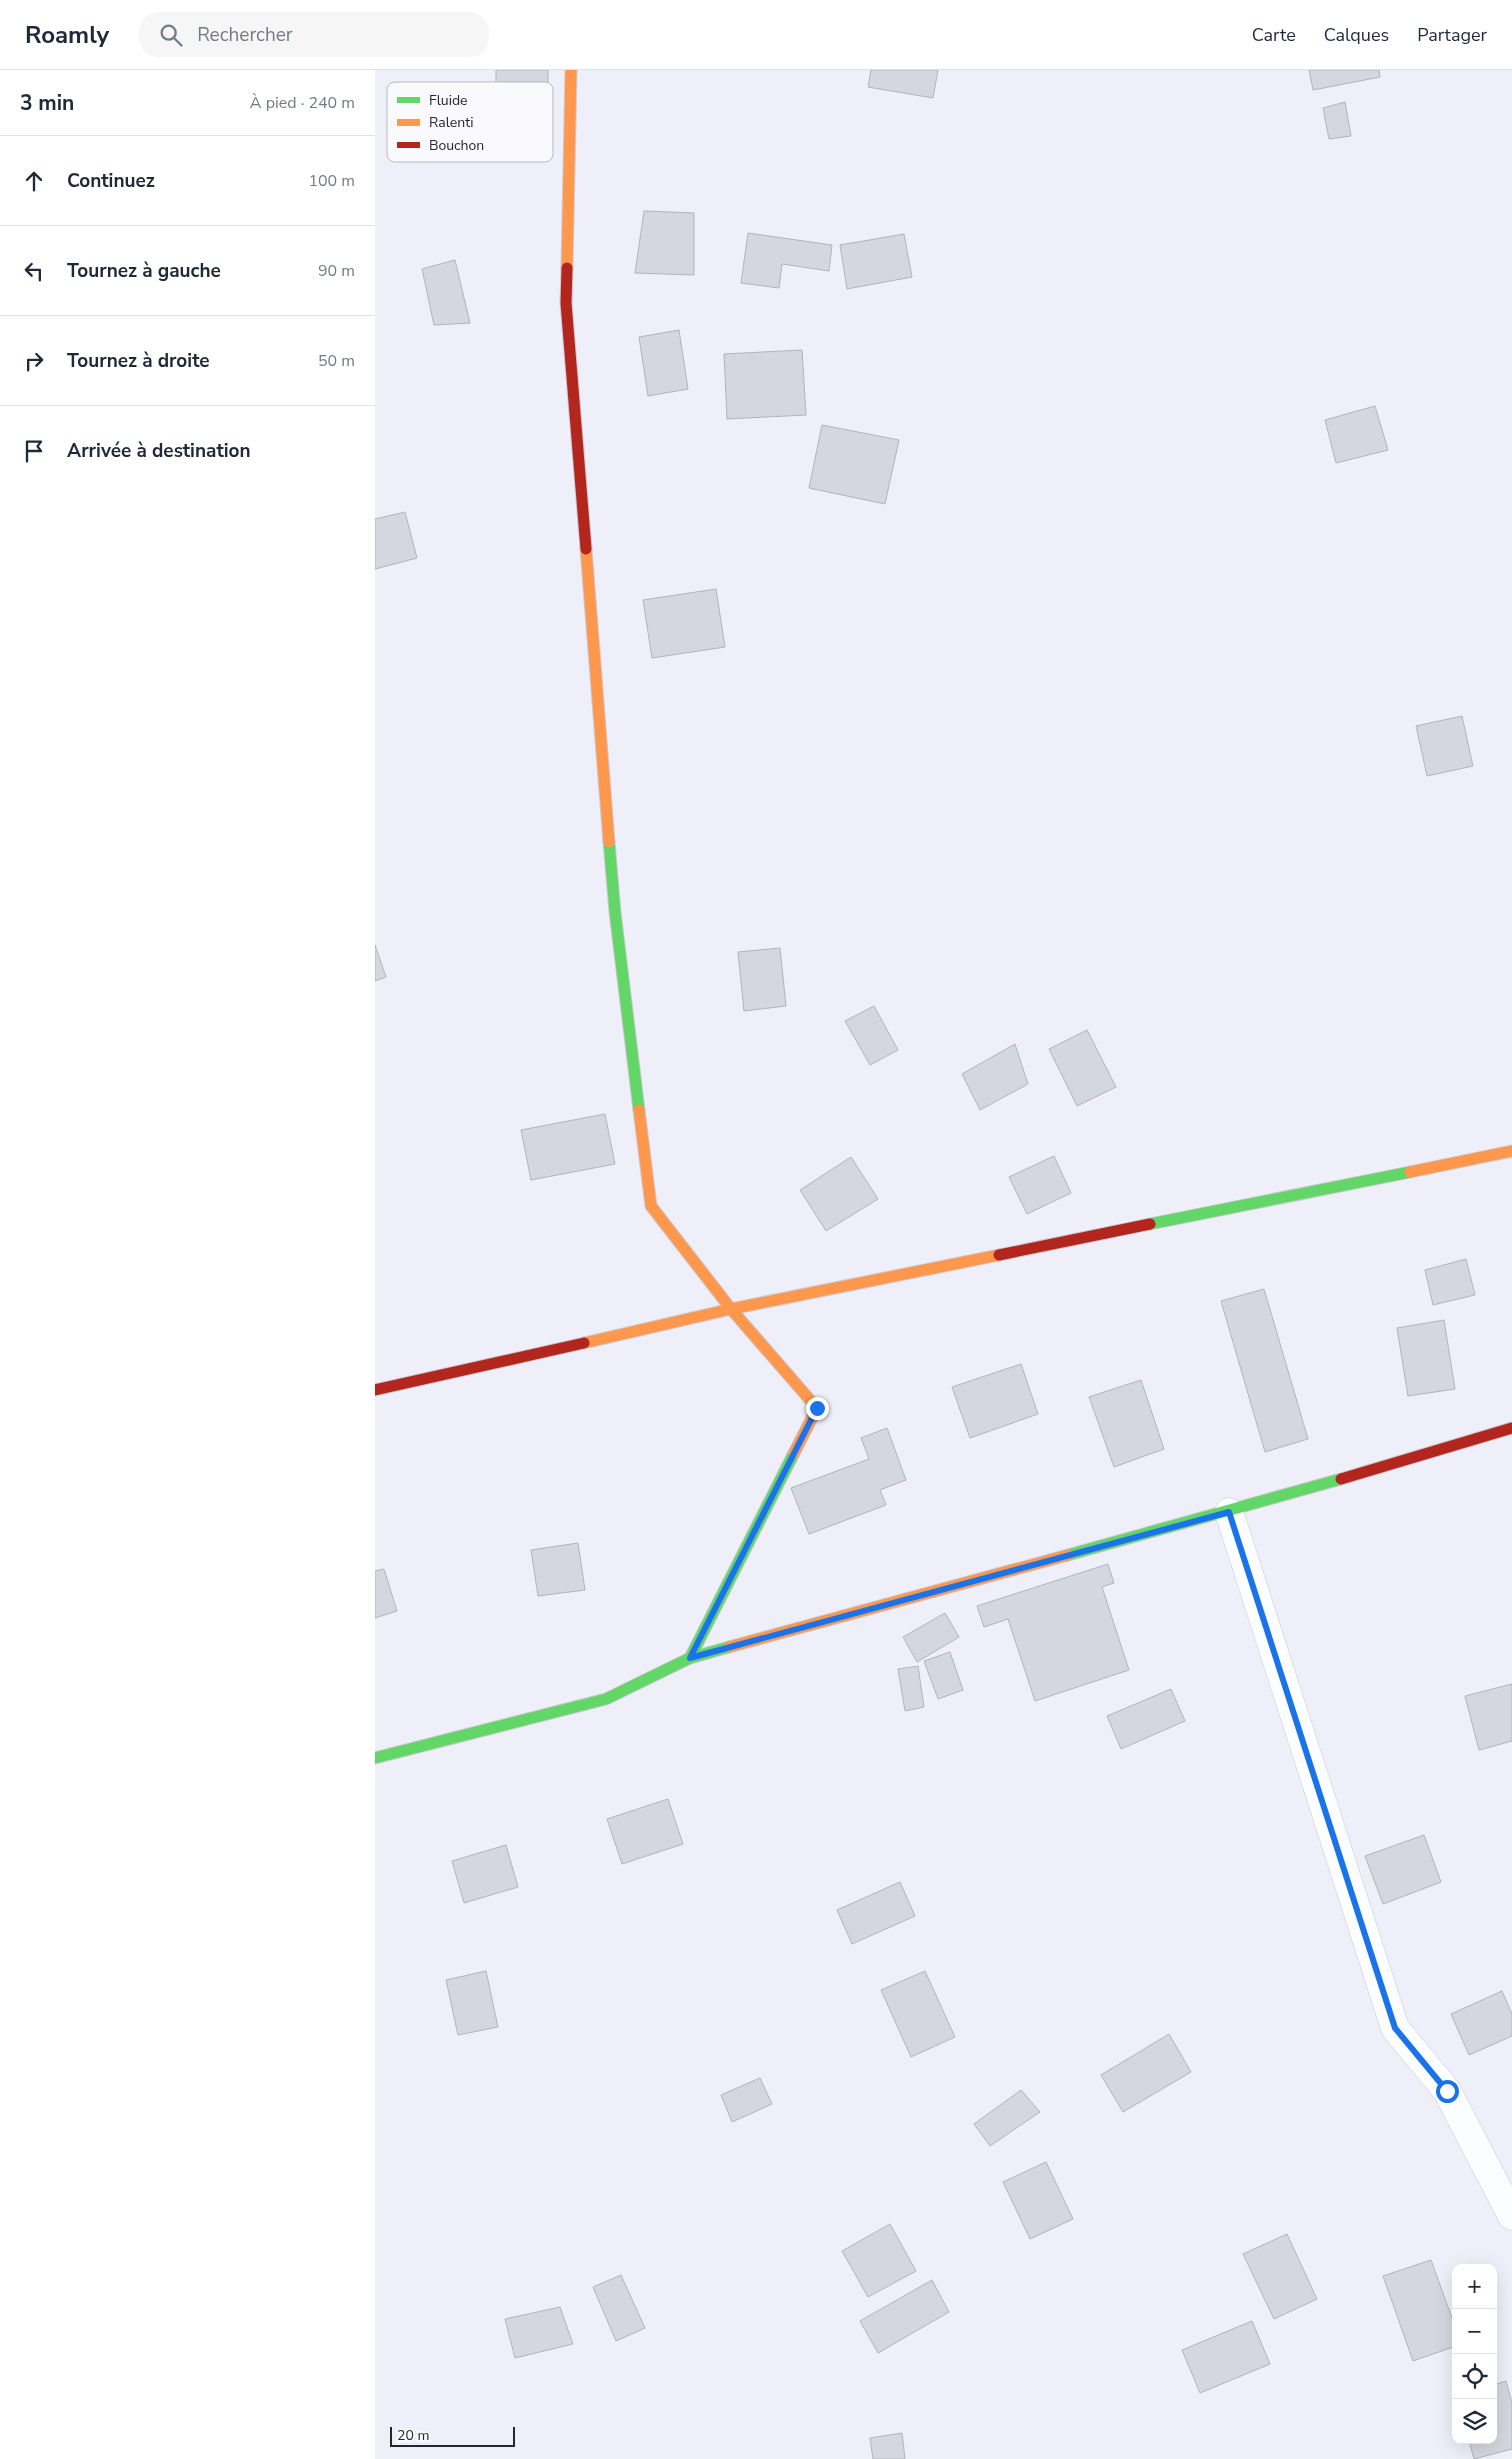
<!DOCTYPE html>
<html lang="fr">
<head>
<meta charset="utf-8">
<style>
	:root { --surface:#fff; --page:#f6f6f7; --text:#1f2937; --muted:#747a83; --line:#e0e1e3 }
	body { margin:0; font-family:"Nunito Sans",sans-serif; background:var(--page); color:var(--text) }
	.controls { position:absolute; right:15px; bottom:15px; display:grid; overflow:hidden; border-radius:10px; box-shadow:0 5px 20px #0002 }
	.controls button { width:45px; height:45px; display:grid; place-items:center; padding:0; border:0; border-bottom:1px solid var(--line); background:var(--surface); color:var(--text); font:25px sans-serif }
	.scale { position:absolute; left:15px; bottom:12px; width:125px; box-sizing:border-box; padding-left:5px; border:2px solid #25252e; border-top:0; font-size:14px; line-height:18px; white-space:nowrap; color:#25252e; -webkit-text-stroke:4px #f9f9fe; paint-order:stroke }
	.stop { position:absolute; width:15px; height:15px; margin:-11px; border:4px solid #1a73e8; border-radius:50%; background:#fff }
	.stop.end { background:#1a73e8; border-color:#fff; box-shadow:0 1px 5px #0008 }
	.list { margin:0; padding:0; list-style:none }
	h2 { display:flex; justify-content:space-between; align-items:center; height:65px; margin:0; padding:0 20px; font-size:21px }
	h2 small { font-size:16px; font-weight:400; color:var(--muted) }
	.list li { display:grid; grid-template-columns:32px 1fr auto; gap:15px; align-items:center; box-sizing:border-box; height:90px; padding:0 20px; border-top:1px solid var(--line) }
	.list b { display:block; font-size:19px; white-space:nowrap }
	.list em { font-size:16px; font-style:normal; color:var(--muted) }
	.icon { flex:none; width:28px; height:28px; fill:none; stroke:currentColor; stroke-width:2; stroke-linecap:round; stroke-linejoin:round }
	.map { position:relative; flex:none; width:1137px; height:2389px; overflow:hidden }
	header { display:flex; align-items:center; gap:30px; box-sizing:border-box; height:70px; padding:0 25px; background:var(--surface); border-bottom:1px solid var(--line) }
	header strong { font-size:24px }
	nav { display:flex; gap:28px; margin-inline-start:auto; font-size:18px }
	.search { width:350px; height:45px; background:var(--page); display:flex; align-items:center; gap:12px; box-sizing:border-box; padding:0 18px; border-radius:20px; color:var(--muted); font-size:19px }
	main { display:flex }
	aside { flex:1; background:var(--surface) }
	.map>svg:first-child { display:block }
	.building { fill:#d4d7df; stroke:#b1b4bc }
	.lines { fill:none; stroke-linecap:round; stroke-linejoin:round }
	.street-casing { stroke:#cacad2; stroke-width:29 }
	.fast-casing { stroke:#cacad2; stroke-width:13 }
	.slow-casing { stroke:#cacad2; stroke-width:13 }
	.jam-casing { stroke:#cacad2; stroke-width:13 }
	.street { stroke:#fcfdfe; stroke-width:28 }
	.fast { stroke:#63d668; stroke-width:11 }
	.slow { stroke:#ff974d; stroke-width:11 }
	.jam { stroke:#b3261e; stroke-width:11 }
	.route { stroke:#1a73e8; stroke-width:6 }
	.key { fill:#f9f9fe; stroke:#b9b9c0; stroke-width:1 }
	.key-label { font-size:14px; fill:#25252e }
</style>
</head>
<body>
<header>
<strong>Roamly</strong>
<div class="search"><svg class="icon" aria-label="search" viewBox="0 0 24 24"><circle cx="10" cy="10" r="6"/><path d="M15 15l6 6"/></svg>Rechercher</div>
<nav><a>Carte</a><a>Calques</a><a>Partager</a></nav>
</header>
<main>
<aside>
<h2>3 min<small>À pied · 240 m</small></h2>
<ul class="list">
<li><svg class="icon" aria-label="ahead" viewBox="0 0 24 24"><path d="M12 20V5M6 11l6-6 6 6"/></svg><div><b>Continuez</b></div><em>100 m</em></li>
<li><svg class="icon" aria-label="left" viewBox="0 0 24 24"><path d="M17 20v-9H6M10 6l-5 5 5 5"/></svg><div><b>Tournez à gauche</b></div><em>90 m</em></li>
<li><svg class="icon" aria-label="right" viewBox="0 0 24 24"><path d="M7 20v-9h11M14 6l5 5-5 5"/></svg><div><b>Tournez à droite</b></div><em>50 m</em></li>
<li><svg class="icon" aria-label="arrive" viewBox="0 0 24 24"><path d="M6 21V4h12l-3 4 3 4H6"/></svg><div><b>Arrivée à destination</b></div></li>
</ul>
</aside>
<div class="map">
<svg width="1137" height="2389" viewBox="0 0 1137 2389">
	<rect width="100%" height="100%" fill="#eeeff9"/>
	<!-- building -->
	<g class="building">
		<path d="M121,0H173V24L121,25Z"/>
		<path d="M496,0H563L558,28L493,17Z"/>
		<path d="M934,0H1004L1005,7L938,20Z"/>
		<path d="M970,32L976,66L954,69L948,38Z"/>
		<path d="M269,141L319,143V205L260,203Z"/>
		<path d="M373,163L457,175L454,201L407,194L404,218L366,213Z"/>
		<path d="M529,164L537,207L472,219L465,175Z"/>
		<path d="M80,190L95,253L59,255L47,199Z"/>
		<path d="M304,260L313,319L273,326L264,267Z"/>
		<path d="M427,280L431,345L352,349L349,284Z"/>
		<path d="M1000,336L1013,380L961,393L950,350Z"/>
		<path d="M447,355L524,370L510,434L434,418Z"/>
		<path d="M30,442L42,488L0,499V449Z"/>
		<path d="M341,519L350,577L277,588L268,530Z"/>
		<path d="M1087,646L1098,696L1052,706L1041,656Z"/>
		<path d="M0,875L11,907L0,911Z"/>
		<path d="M405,878L411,936L369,941L363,882Z"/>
		<path d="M499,936L523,980L495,995L470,951Z"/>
		<path d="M712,960L741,1017L702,1036L674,979Z"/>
		<path d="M640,974L653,1014L605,1040L587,1004Z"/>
		<path d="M230,1044L240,1094L156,1110L146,1060Z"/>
		<path d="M679,1086L696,1123L652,1144L634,1107Z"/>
		<path d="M476,1087L503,1129L451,1161L425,1120Z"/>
		<path d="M1091,1189L1100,1225L1058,1235L1050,1200Z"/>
		<path d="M889,1219L933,1369L890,1382L846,1231Z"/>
		<path d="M1069,1250L1080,1319L1033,1326L1022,1258Z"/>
		<path d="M646,1294L663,1344L595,1368L577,1317Z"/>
		<path d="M766,1310L789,1379L739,1397L714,1327Z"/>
		<path d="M512,1358L531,1410L505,1420L511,1435L434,1464L416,1418L494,1389L486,1368Z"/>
		<path d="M203,1473L210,1520L163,1526L156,1480Z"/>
		<path d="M733,1494L739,1513L727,1517L754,1600L660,1631L633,1549L609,1557L602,1536Z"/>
		<path d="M9,1499L22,1541L0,1548V1501Z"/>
		<path d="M570,1543L584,1567L542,1592L528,1567Z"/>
		<path d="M575,1582L588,1620L563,1629L549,1591Z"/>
		<path d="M543,1596L549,1637L530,1641L523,1599Z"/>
		<path d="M1137,1614V1671L1104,1680L1090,1626Z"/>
		<path d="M796,1619L810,1651L746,1679L732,1646Z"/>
		<path d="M293,1729L308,1774L247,1794L232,1749Z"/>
		<path d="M1049,1765L1066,1812L1008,1834L990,1786Z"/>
		<path d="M131,1775L143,1817L89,1833L77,1791Z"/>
		<path d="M525,1812L540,1846L477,1874L462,1840Z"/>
		<path d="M111,1901L123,1957L83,1965L71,1910Z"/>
		<path d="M550,1901L580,1967L536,1987L506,1920Z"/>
		<path d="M1127,1921L1137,1944V1966L1094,1985L1076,1944Z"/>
		<path d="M794,1964L816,2002L748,2042L726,2005Z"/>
		<path d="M385,2008L397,2034L357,2052L346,2025Z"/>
		<path d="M646,2020L665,2042L615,2076L599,2054Z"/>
		<path d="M671,2092L698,2149L655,2169L628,2112Z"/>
		<path d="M515,2154L541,2201L493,2227L467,2181Z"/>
		<path d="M912,2164L942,2229L899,2249L868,2184Z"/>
		<path d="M1056,2190L1081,2259V2276L1038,2291L1008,2206Z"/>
		<path d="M246,2205L270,2258L241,2271L218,2217Z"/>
		<path d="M557,2210L574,2242L503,2283L485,2251Z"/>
		<path d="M185,2237L198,2274L140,2288L130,2249Z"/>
		<path d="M877,2251L895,2294L825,2323L807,2280Z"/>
		<path d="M1131,2311L1137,2333V2379L1099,2389L1094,2370H1118V2315Z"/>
		<path d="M527,2363L530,2389H498L495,2368Z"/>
	</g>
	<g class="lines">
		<defs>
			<path id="street" d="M854,1442L1020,1958L1072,2021L1137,2146"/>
			<g id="fast">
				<path d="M234,772L240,842L264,1040"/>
				<path d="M775,1154L1035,1102"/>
				<path d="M693,1485L966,1409"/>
				<path d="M315,1588L419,1383"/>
				<path d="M0,1688L231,1629L315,1588L354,1577"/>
			</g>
			<g id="slow">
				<path d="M192,198L196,0"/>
				<path d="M211,479L234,772"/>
				<path d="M264,1040L276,1136L356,1239L442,1338L419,1383"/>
				<path d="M1035,1102L1137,1081"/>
				<path d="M209,1273L356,1239L624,1185"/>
				<path d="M354,1577L693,1485"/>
			</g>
			<g id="jam">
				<path d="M192,198L191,233L211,479"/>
				<path d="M624,1185L775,1154"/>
				<path d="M0,1320L209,1273"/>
				<path d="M966,1409L1137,1358"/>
			</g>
		</defs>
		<!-- street casing -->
		<use href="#street" class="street-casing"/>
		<!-- fast casing -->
		<use href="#fast" class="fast-casing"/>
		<!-- slow casing -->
		<use href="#slow" class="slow-casing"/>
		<!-- jam casing -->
		<use href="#jam" class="jam-casing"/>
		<!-- street -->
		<use href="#street" class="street"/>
		<!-- fast -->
		<use href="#fast" class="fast"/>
		<!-- slow -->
		<use href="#slow" class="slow"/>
		<!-- jam -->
		<use href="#jam" class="jam"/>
	</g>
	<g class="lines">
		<!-- route -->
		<path class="route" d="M442,1338L315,1588L854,1442L1020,1958L1072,2021"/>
	</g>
	<!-- legend -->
	<rect x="12" y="12" width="166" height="80" rx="8" class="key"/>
	<rect x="22" y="27" width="23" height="6" fill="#63d668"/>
	<rect x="22" y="49" width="23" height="7" fill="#ff974d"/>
	<rect x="22" y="72" width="23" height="6" fill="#b3261e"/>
	<g class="key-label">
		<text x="54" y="35">Fluide</text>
		<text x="54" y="57">Ralenti</text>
		<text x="54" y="80">Bouchon</text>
	</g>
</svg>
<div class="controls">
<button>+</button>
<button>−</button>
<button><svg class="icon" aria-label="locate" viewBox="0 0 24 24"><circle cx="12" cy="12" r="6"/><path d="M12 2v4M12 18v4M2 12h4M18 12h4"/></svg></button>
<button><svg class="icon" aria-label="layers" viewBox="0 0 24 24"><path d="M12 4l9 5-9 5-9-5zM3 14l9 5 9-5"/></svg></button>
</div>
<div class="scale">20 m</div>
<div class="stop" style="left:1072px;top:2021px"></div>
<div class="stop end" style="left:442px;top:1338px"></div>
</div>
</main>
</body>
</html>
